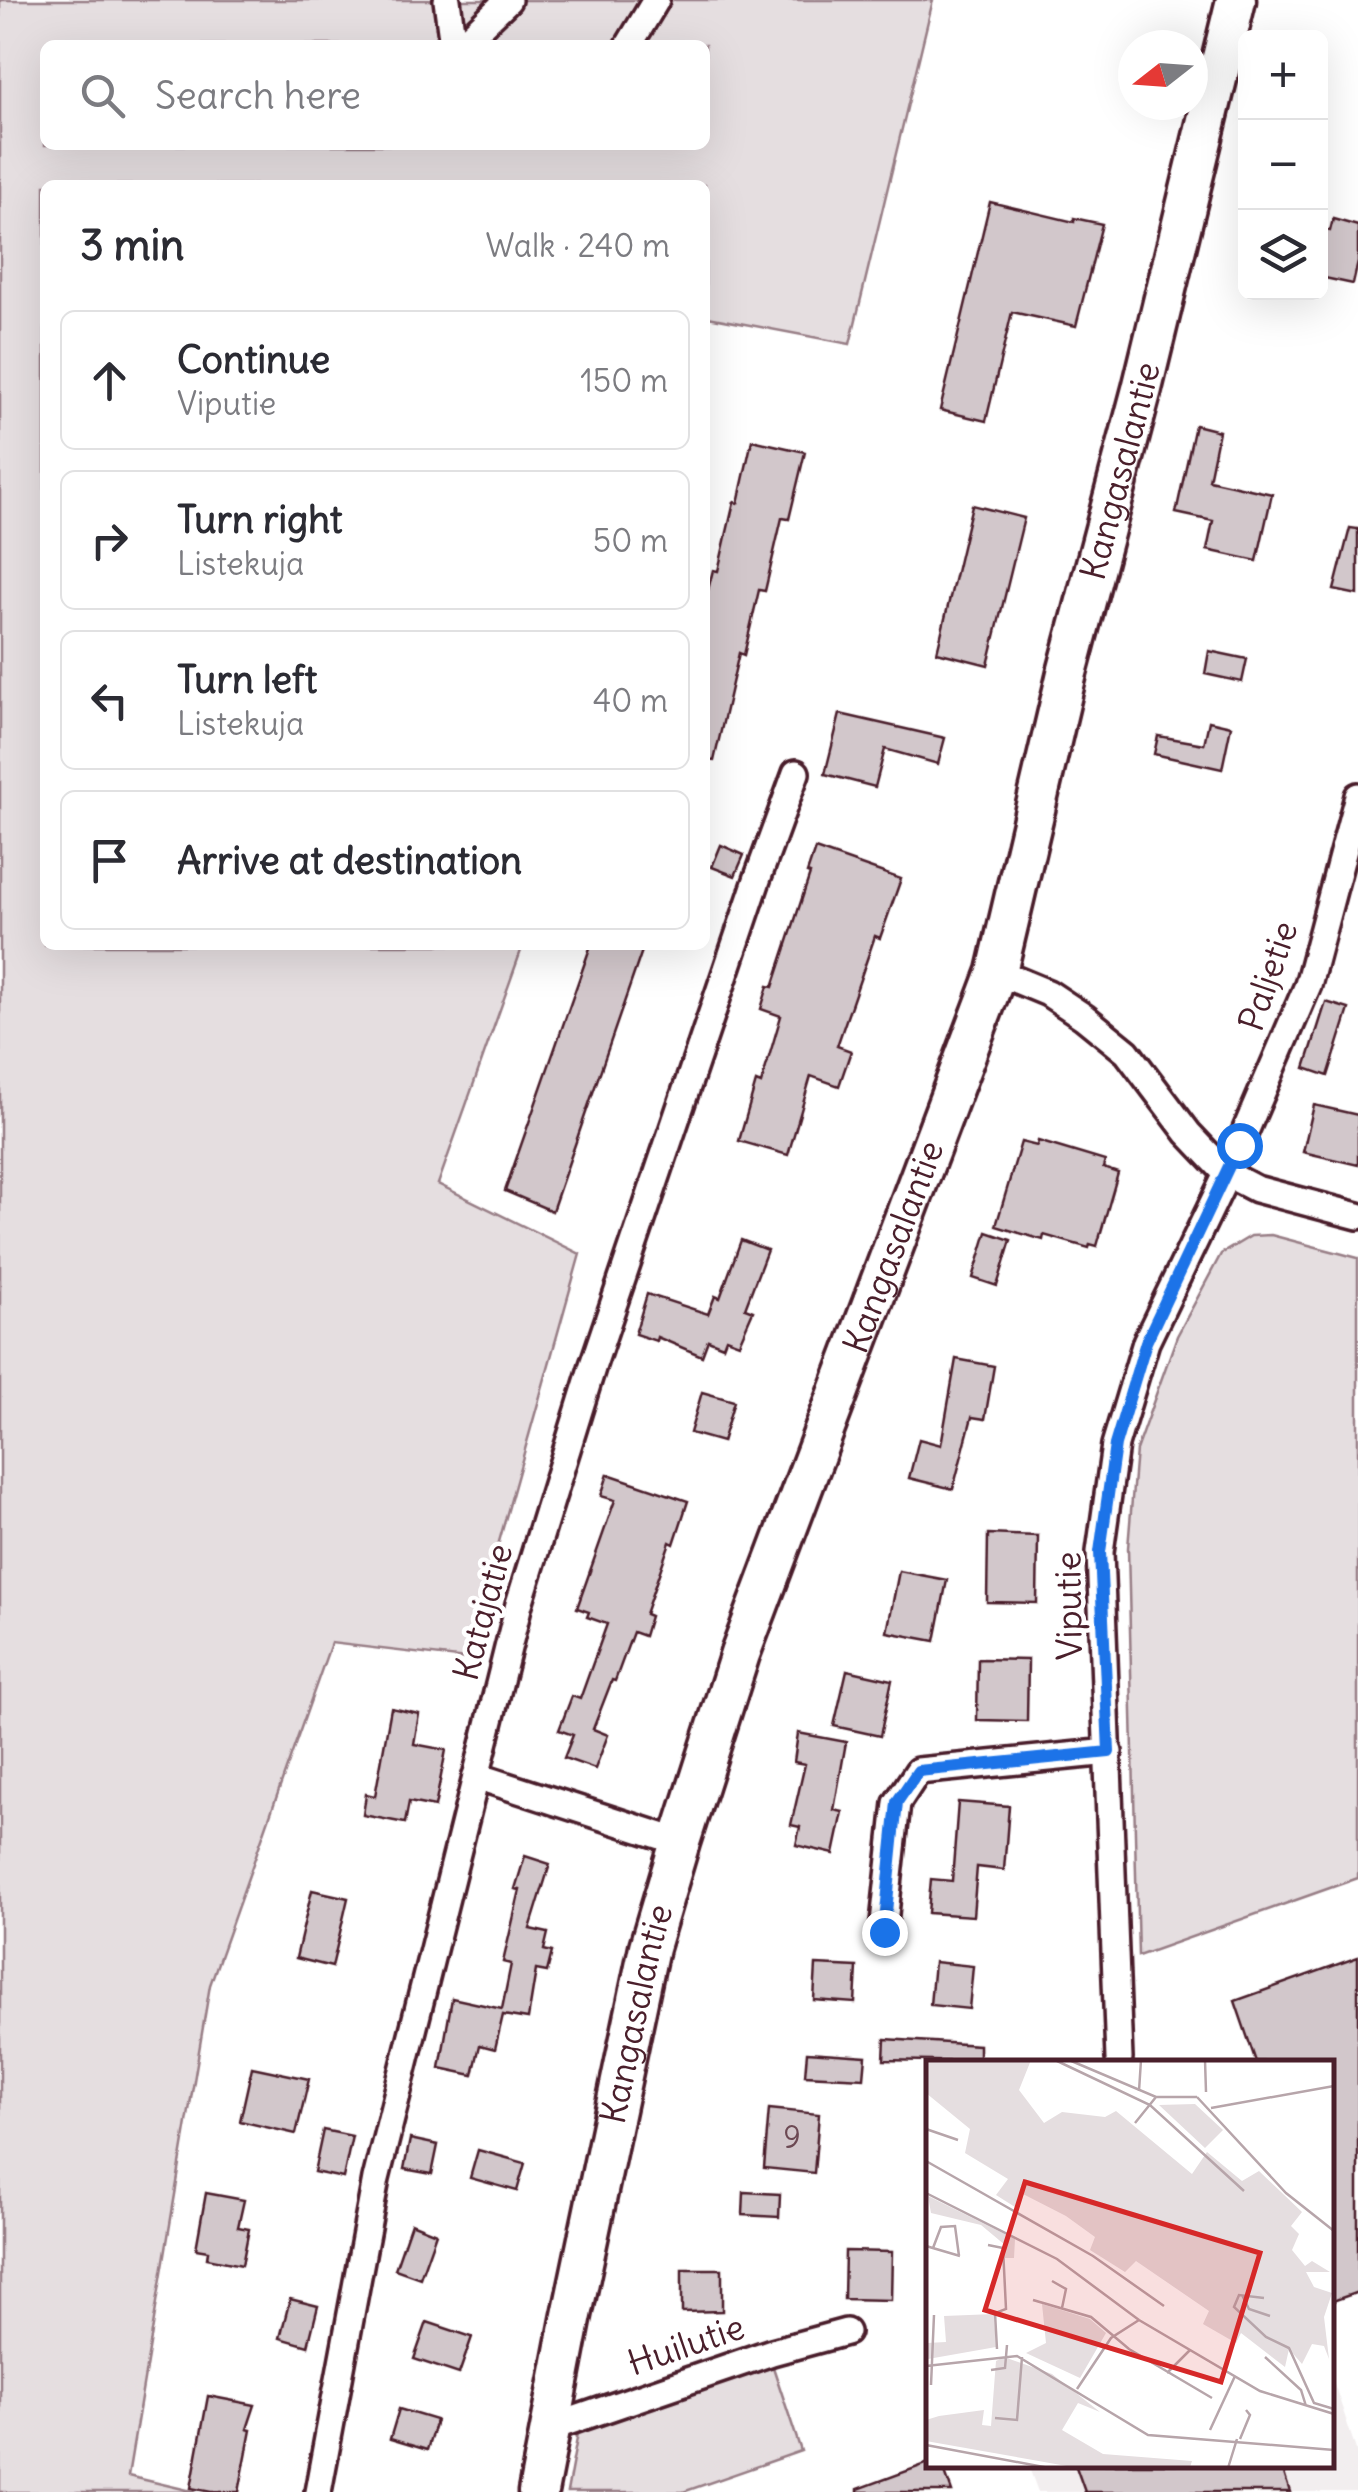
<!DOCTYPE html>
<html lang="en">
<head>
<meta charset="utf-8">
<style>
	:root { --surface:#fff; --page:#f2f2f3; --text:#2b2b33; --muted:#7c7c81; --line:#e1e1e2 }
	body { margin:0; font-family:Delius,sans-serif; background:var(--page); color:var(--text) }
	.controls { position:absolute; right:30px; top:30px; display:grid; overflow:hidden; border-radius:15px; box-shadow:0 10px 40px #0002 }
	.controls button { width:90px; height:90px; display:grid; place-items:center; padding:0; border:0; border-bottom:2px solid var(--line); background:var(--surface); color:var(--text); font:50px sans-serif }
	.compass { position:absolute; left:1118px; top:30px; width:90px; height:90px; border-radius:50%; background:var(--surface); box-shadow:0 10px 40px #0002; rotate:253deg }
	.stop { position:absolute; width:30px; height:30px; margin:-22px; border:8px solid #1a73e8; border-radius:50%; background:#fff }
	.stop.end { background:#1a73e8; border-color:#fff; box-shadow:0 2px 10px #0008 }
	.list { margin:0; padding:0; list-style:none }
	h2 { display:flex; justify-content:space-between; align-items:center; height:130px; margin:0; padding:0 40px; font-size:42px }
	h2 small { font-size:32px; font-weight:400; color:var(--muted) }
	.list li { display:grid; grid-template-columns:65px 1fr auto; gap:30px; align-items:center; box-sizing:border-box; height:140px; margin:0 20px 20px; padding:0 20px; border:2px solid var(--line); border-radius:15px }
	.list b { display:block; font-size:38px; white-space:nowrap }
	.list p { margin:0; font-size:32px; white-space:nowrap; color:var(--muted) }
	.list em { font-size:32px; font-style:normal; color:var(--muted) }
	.icon { flex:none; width:55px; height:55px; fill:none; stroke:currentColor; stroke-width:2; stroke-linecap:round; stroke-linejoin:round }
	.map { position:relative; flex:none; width:1358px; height:2492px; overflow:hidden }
	.search { position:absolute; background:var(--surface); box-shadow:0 10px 40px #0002; left:40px; top:40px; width:670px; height:110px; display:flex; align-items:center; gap:25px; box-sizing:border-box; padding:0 35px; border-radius:15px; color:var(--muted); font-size:38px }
	.panel { position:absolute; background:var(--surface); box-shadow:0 10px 40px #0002; left:40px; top:180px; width:670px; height:770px; border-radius:15px }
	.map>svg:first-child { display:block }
	.built { fill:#f2eeef }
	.green { fill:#e5dee0; stroke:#987e86; stroke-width:2.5; fill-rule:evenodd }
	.building { fill:#d2c7cb; stroke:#4a1f2b; stroke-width:2.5 }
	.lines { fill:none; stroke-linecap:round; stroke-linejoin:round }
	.minor-casing { stroke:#4a1f2b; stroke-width:32 }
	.primary-casing { stroke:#4a1f2b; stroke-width:45 }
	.minor { stroke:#fff; stroke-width:25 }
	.primary { stroke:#fff; stroke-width:38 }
	.route { stroke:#1a73e8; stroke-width:12 }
	.labels { text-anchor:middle; stroke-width:9; stroke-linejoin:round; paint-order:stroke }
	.number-label { font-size:30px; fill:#6c4953 }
	.street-label { font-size:35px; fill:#4a1f2b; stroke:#fff }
	.inset-road { fill:none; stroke:#b7a5aa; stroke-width:2.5 }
	.view { fill:#d62828; fill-opacity:0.15; stroke:#d62828; stroke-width:5 }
	.inset-edge { fill:none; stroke:#4a1f2b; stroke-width:5 }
</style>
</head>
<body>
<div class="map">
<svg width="1358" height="2492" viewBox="0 0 1358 2492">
	<rect width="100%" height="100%" fill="#fff"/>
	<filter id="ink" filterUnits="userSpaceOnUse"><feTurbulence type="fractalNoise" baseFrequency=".01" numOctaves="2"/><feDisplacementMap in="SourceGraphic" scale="20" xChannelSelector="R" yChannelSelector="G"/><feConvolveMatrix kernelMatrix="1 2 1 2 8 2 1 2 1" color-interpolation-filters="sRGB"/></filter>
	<g filter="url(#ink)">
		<!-- built -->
		<path class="built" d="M1331,2374L1358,2456V2492H1038L1028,2465L1330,2464Z"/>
		<!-- green -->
		<g class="green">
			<path d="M0,0H933L850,344L708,317L705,326V185H45V945H523L438,1184L580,1254L466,1659L331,1643L210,1985L128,2476L196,2492H0ZM45,45H705V145H45Z"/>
			<path d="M1271,1235L1358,1258V1878L1138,1956L1128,1548L1136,1450L1177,1336L1221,1254L1251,1236Z"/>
			<path d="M773,2367L801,2451L683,2492H567L581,2417Z"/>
		</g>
		<!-- building -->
		<g class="building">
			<path d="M990,202L1074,222V218L1102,224L1076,326L1012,312L986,421L940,410Z"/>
			<path d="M1333,219L1358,226V262L1353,284L1320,277V228L1330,231Z"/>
			<path d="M1195,425L1219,431L1209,480L1272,494L1257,561L1207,550L1213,521L1176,513Z"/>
			<path d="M752,440L805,452L789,519L782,518L765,591L759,590L744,655L739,653L714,761L705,760V602L713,570L718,571L734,502L738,503Z"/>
			<path d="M972,505L1024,518L988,665L937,652Z"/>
			<path d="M1350,528L1358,529V595L1334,590Z"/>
			<path d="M1209,651L1247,659L1242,682L1205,674Z"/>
			<path d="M840,714L945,738L938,764L885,749L875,787L825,774Z"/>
			<path d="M1209,721L1231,726L1222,769L1154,754L1158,736L1204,744Z"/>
			<path d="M721,845L744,855L735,876L712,867Z"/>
			<path d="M815,849L901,879L880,938L875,936L837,1046L851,1051L839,1086L811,1076L788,1155L739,1141L756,1082L761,1084L781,1016L761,1009L768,986L773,987L810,874L807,873Z"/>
			<path d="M591,945H644L552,1211L505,1191Z"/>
			<path d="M1326,1002L1349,1009L1328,1076L1305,1068Z"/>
			<path d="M1314,1105L1358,1115V1165L1303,1152Z"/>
			<path d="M1038,1141L1105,1161L1103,1168L1118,1173L1097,1246L1090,1244L1089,1248L1044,1235L1043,1240L996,1226L1021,1142L1037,1146Z"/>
			<path d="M987,1232L1011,1240L997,1286L973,1278Z"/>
			<path d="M741,1240L767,1250L745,1308L753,1311L739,1343L726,1338L723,1346L708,1340L702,1356L657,1337L656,1341L635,1334L647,1294L708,1314L715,1296L720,1298Z"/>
			<path d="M956,1359L994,1366L985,1419L972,1417L953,1489L909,1478L919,1439L941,1445Z"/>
			<path d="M702,1392L734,1401L722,1442L690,1433Z"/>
			<path d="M608,1474L688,1501L674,1544L670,1542L645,1614L650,1616L644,1636L633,1632L615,1681L612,1680L593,1729L608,1735L595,1769L564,1758L573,1735L559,1730L572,1696L580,1699L607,1624L587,1617L589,1612L577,1608L615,1500L601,1496Z"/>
			<path d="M988,1534L1038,1536L1037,1603L987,1602Z"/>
			<path d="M899,1571L947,1580L935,1641L887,1632Z"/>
			<path d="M978,1659L1028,1660L1027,1721L977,1720Z"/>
			<path d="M847,1670L892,1680L880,1736L834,1726Z"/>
			<path d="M391,1708L419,1714L414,1744L446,1750L435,1807L409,1802L405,1823L363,1815L366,1794L375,1796Z"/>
			<path d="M798,1733L846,1742L834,1810L843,1812L834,1854L796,1845L800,1827L791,1825L805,1764L794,1762Z"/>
			<path d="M958,1802L1009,1806L1004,1870L977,1867L973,1916L928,1913L931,1879L952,1881Z"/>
			<path d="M525,1856L550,1864L530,1929L548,1933L544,1950L552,1952L547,1972L536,1970L528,2019L503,2015L495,2049L480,2045L473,2075L440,2068L452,1998L502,2009L511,1964L503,1962L520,1890L515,1889Z"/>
			<path d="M312,1890L348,1898L332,1967L296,1958Z"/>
			<path d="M1358,1957V2292L1330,2302V2062H1256L1235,2001Z"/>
			<path d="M934,1962L973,1966L969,2009L930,2005Z"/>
			<path d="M816,1965L857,1967L855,2003L814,2000Z"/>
			<path d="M885,2039L979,2045V2062L884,2060Z"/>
			<path d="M807,2052L866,2056L864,2078L805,2075Z"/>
			<path d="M252,2067L309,2079L296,2134L240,2121Z"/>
			<path d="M769,2109L819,2114L814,2173L764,2168Z"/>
			<path d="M323,2130L352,2136L343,2178L314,2172Z"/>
			<path d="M410,2139L438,2145L432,2174L404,2169Z"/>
			<path d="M478,2150L525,2163L517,2191L470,2178Z"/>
			<path d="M744,2192L780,2194L779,2217L743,2215Z"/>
			<path d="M206,2193L244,2200L238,2227L249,2229L242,2265L207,2258L208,2251L196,2249Z"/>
			<path d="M411,2223L436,2233L420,2278L395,2269Z"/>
			<path d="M845,2251L892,2252L891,2300L844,2299Z"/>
			<path d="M682,2269H722V2311L682,2312Z"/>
			<path d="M290,2299L318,2306L308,2346L280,2338Z"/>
			<path d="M427,2322L472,2337L459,2374L414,2359Z"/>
			<path d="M208,2396L255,2405L247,2429L251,2430L239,2492H211L191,2488Z"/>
			<path d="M399,2409L436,2420L427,2450L390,2439Z"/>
			<path d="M926,2464H942L952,2492H858V2489Z"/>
			<path d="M1075,2464H1281L1290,2492H1085Z"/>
		</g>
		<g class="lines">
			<defs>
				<g id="minor">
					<path d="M447,0L453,45"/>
					<path d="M461,45L508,0"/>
					<path d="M629,45L656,0"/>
					<path d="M997,972L1048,993L1084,1017L1127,1052L1188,1133L1227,1174L1256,1189L1358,1216"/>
					<path d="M476,1776L680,1842"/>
					<path d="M883,1932L897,1803L918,1771L1109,1752"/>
					<path d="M1119,2059L1100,1552L1115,1445L1146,1342L1227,1174L1308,985L1358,796"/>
					<path d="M550,2428L772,2352L846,2332"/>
					<path d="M318,2492L376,2179L519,1604L593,1365L758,877L796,773"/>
				</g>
				<g id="primary">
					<path id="s1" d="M538,2492L571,2320L649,1947L680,1842L740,1654L997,972L1067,673L1142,389L1236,0"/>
				</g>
			</defs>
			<!-- minor casing -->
			<use href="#minor" class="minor-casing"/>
			<!-- primary casing -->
			<use href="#primary" class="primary-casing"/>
			<!-- minor -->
			<use href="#minor" class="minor"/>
			<!-- primary -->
			<use href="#primary" class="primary"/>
		</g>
	</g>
	<g class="lines" filter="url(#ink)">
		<!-- route -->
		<path class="route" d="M884,1932L897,1802L918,1771L1109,1752L1100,1552L1115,1445L1146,1342L1239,1145"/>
	</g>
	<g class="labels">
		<!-- number labels -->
		<g class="number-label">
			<text x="792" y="2148">9</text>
		</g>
		<!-- street labels -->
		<g class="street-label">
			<text dy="12" stroke="none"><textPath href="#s1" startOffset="2108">Kangasalantie</textPath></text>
			<text transform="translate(1268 976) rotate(-71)" y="12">Paljetie</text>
			<text dy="12" stroke="none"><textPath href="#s1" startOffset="1298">Kangasalantie</textPath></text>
			<text transform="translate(1069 1606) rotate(-91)" y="12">Viputie</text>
			<text transform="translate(483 1612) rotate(-75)" y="12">Katajatie</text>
			<text dy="12" stroke="none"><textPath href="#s1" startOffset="488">Kangasalantie</textPath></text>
			<text transform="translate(686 2345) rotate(-19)" y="12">Huilutie</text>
		</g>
	</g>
	<!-- overview -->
	<g transform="translate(926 2060)">
		<rect width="408" height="408" fill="#fff"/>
		<path d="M0,0H105L93,30L118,63L136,52L179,57L190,51L266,114L281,92L316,121L333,111L376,152L365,166L373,174L366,190L379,206L386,201L404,212H380L388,227L406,233L398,257L403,299L398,286L386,284L376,304L363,289L359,307L315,273L310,283L277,264L283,251L210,201L199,212L164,190L169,177L140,156L97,134L89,147L70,135L82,119L39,93L44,69L0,33ZM269,44L297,70L279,88L233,45ZM2,136L89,179L88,198H79V185L55,165L5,153ZM116,244L164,259L180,273L154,318L100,293L120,283ZM68,254L70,287L2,299L1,283L20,282L18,256ZM78,297L126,314L174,352L152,343L136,370L177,394L266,401L264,407L152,408L0,381V360L13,356L58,350L56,365L65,366L70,301Z" fill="#e5dee0"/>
		<path class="inset-road" d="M129,0L224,45L318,131M143,0L230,37H271M279,0L280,32M213,31L215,0M271,37L360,133L408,171M285,48L408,26M209,63L230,37M0,69L32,80M0,101L167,196L238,246M0,133L131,199L213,260L334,331L408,354M62,185L77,188L80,249L69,253L71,289M0,186L34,196M7,188L15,167L29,166L33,196M126,221L140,229L136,248M316,235L323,249L344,256M338,238L313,235L308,247L340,277L363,288L388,343L408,349M107,240L165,257L203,289L286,338M339,297L375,330L380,346M0,306L91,296L222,375L408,390M65,310L79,308L81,285M241,313L264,290M5,325L8,255M151,329L185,278L213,260M69,358L91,360L96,297M284,370L309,316M314,379L324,355L320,350M0,385L123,408M302,408L311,379"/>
		<path class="view" d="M99,122L334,193L295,322L59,250Z"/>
		<rect width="408" height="408" class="inset-edge"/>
	</g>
</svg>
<div class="controls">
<button>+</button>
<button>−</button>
<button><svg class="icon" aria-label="layers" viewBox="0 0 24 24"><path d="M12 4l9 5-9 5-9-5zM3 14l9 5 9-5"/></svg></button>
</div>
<svg class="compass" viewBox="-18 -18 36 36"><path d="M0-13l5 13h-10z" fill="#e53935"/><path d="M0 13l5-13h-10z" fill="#7c7c81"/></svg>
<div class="stop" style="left:1239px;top:1145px"></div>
<div class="stop end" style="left:884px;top:1932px"></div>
<div class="search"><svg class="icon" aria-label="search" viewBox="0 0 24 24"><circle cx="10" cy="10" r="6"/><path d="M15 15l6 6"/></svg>Search here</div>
<section class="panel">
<h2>3 min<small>Walk · 240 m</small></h2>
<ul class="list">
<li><svg class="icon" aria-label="ahead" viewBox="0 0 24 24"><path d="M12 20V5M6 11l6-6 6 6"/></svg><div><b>Continue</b><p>Viputie</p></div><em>150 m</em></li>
<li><svg class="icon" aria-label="right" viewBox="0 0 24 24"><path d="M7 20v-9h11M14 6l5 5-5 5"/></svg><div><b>Turn right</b><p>Listekuja</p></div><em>50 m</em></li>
<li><svg class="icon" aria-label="left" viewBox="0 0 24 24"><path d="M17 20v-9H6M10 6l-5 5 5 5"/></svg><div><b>Turn left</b><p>Listekuja</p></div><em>40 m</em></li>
<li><svg class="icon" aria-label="arrive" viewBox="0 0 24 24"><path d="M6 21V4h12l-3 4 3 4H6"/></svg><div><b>Arrive at destination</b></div></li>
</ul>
</section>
</div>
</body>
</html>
